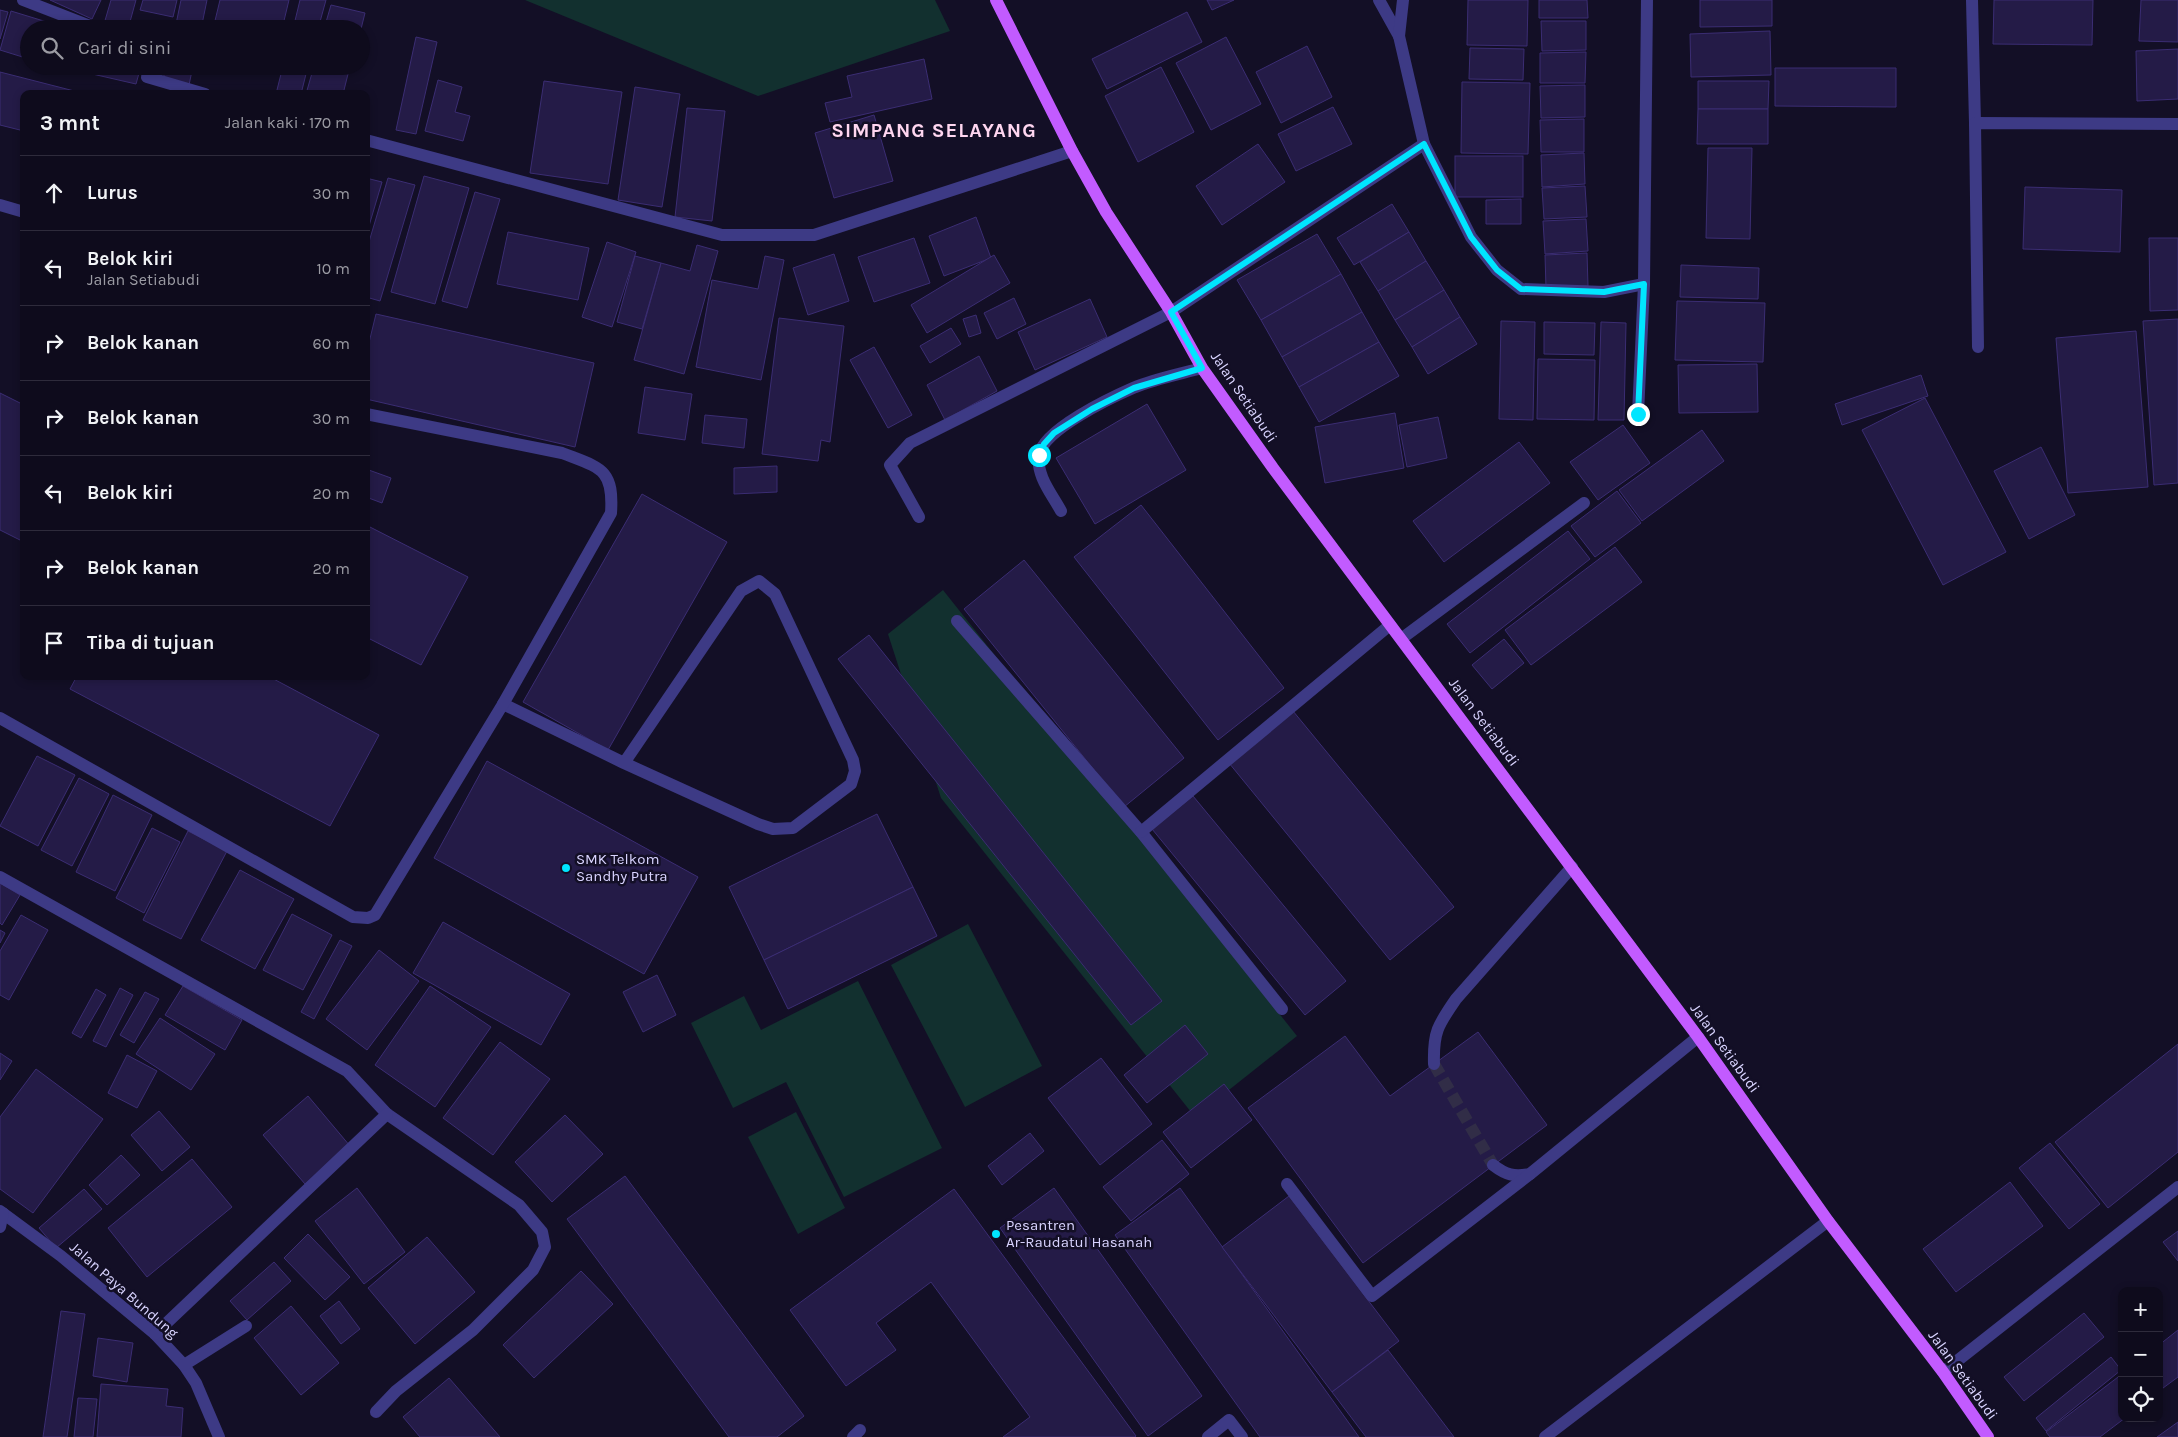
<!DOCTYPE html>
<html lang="id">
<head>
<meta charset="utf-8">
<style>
	:root { --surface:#0e0b1c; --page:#1c1929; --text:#f1f3f6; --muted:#9b9ba3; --line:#2e2b3b }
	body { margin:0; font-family:Karla,sans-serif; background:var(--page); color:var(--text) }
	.controls { position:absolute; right:15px; bottom:15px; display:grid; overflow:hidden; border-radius:10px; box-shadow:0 2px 8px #0003 }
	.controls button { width:45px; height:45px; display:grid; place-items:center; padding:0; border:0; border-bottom:1px solid var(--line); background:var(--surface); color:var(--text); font:25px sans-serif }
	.stop { position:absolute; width:15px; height:15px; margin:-11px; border:4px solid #00e5ff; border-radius:50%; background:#fff }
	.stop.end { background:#00e5ff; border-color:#fff; box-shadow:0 1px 5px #0008 }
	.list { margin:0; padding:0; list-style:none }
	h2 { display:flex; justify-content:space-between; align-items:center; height:65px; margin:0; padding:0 20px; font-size:21px }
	h2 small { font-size:16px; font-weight:400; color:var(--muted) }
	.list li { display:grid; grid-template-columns:32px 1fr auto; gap:15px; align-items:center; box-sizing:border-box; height:75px; padding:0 20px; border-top:1px solid var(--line) }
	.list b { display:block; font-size:19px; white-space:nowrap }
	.list p { margin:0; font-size:16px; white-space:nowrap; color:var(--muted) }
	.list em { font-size:16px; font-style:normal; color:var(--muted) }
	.icon { flex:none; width:28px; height:28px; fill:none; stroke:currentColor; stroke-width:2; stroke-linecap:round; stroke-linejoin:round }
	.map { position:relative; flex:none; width:2178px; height:1437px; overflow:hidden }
	.search { position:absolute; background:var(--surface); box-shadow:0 2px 8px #0003; left:20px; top:20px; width:350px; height:55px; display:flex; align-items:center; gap:12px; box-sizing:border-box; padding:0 18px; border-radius:28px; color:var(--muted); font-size:19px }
	.panel { position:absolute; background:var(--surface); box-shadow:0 2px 8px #0003; left:20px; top:90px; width:350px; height:590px; border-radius:10px }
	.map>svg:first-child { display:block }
	.green { fill:#12302f }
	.building { fill:#241b47; stroke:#3b2d73 }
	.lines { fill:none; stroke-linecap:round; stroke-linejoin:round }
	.minor-tunnel { stroke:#312d47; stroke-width:12; stroke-dasharray:12 6; stroke-linecap:butt }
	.minor { stroke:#3d3a85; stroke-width:12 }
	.major { stroke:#c25bff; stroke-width:12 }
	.route { stroke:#00e5ff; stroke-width:6 }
	.poi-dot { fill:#00e5ff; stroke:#130f26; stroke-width:2 }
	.labels { text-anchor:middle; stroke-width:5; stroke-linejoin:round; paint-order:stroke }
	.street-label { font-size:15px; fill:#d9d4ff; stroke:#130f26 }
	.poi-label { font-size:15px; fill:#d9d4ff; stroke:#130f26; text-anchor:start }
	.district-label { font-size:20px; font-weight:bold; letter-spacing:1px; fill:#ffd6f0; stroke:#130f26 }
</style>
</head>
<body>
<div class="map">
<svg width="2178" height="1437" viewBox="0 0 2178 1437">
	<rect width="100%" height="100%" fill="#130f26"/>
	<!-- green -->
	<g class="green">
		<path d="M525,0H935L950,31L758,96Z"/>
		<path d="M943,590L1297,1036L1195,1117L941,798L888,634Z"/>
		<path d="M968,924L1042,1066L965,1107L891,965Z"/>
		<path d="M858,981L942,1148L844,1197L786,1082L733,1108L691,1023L744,996L761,1030Z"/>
		<path d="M796,1112L845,1208L798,1234L748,1137Z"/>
	</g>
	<!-- building -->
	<g class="building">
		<path d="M50,0H101L92,19Z"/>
		<path d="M111,0H136L128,29L104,24Z"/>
		<path d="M143,0H177L173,17L140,10Z"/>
		<path d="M181,0H207L201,29H175Z"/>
		<path d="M220,0H289L282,29H213Z"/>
		<path d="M300,0H326L318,29H293Z"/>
		<path d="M1207,0H1234L1212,10Z"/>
		<path d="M1468,0H1528L1527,46L1467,45Z"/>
		<path d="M1539,0H1587L1588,18H1539Z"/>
		<path d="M1700,0H1772V26L1700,27Z"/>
		<path d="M1994,0H2093L2092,45L1993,44Z"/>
		<path d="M2141,0H2178V42L2139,41Z"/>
		<path d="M331,5L365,13L361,29H324Z"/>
		<path d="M0,10L8,12L0,39Z"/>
		<path d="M11,11L47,22L45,29H29V59L0,50Z"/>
		<path d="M1187,12L1202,42L1107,89L1092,59Z"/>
		<path d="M52,21L88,29H50Z"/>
		<path d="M1541,21H1586V50L1542,51Z"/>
		<path d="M1770,31L1771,75L1691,77L1690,34Z"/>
		<path d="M416,37L437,42L416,134L396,130Z"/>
		<path d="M1226,37L1261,104L1211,130L1176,63Z"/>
		<path d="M1307,46L1332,97L1281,123L1256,72Z"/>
		<path d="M1470,48L1524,49L1523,80L1469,79Z"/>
		<path d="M2178,49V99L2137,101L2136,51Z"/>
		<path d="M1586,52L1585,83H1540V53Z"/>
		<path d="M924,59L932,99L830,122L825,103L852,97L847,76Z"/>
		<path d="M58,66H87L86,72Z"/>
		<path d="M89,66H141L136,84L88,73Z"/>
		<path d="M166,66H193L189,85L163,80Z"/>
		<path d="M283,66H308L301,94H276Z"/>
		<path d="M314,66H350L343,94H306Z"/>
		<path d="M1161,67L1194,132L1138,162L1105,96Z"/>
		<path d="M1775,68H1896V107L1775,106Z"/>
		<path d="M0,72L86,94H24V131L0,125Z"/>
		<path d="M438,80L462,87L455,112L470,116L463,141L425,131Z"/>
		<path d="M544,81L622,92L608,184L530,173Z"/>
		<path d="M1698,81H1769L1768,109H1698Z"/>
		<path d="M1462,82L1530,83L1528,154L1461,153Z"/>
		<path d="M1585,85V117L1541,118L1540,86Z"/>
		<path d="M635,87L680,94L662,207L618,200Z"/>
		<path d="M1333,107L1352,144L1296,171L1278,134Z"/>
		<path d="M687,108L725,111L712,221L675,217Z"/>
		<path d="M1698,109H1768V144H1697Z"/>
		<path d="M874,115L893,181L834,198L815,133Z"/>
		<path d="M1584,119V152H1541L1540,120Z"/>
		<path d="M1258,144L1285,182L1222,225L1196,186Z"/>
		<path d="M1708,148H1752L1750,239L1706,238Z"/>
		<path d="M1584,153L1585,184L1542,187L1541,155Z"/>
		<rect x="1455" y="156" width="68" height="41"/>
		<path d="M424,176L469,188L435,304L391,292Z"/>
		<path d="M366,178L382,182L366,236Z"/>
		<path d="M388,178L415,185L380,301L366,297V252Z"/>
		<path d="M1585,186L1587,217L1544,219L1542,188Z"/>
		<path d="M2025,187L2122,190L2120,252L2023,249Z"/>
		<path d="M475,192L500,199L467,308L442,301Z"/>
		<path d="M1521,199V224H1486V200Z"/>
		<path d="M1392,204L1409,232L1354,265L1337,238Z"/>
		<path d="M976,217L991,258L944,276L929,236Z"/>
		<path d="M1586,219L1588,251L1545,254L1543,221Z"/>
		<path d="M508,232L589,248L578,300L497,284Z"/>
		<path d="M1409,232L1426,261L1378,291L1360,262Z"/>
		<path d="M1317,234L1341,274L1261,320L1237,280Z"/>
		<path d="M914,238L930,283L874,302L858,257Z"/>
		<path d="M2149,238H2178V310L2150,311Z"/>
		<path d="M607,242L636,252L612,327L582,317Z"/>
		<path d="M697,245L718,251L684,374L634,360L661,263L690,271Z"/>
		<path d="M1587,253L1588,286L1546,288L1545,255Z"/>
		<path d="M834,254L849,301L808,315L793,268Z"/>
		<path d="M994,255L1010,283L927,333L911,305Z"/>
		<path d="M635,256L661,263L642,329L617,322Z"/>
		<path d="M765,256L784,260L761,380L696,367L712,280L758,289Z"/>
		<path d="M1426,261L1444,290L1395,320L1378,291Z"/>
		<path d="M1681,265L1759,268L1758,299L1680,297Z"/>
		<path d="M1341,274L1362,312L1282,357L1261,320Z"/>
		<path d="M1444,290L1460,317L1412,347L1395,320Z"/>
		<path d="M1014,298L1026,324L997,339L984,313Z"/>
		<path d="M1090,299L1107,337L1035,370L1018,332Z"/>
		<path d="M1677,301L1765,303L1763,362L1675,360Z"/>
		<path d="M1362,312L1379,342L1299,387L1282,357Z"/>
		<path d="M376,314L594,363L575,447L366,399V355Z"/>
		<path d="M976,315L981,333L969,337L963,319Z"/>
		<path d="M1460,317L1477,344L1428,374L1412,347Z"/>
		<path d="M779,318L844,326L830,442L821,440L818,461L762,454Z"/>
		<path d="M2178,319V483L2154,485L2143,321Z"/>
		<path d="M1501,321L1535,322L1533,420L1499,419Z"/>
		<path d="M1544,322L1595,323L1594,355L1544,354Z"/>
		<path d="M1601,322L1626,323L1624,420H1598Z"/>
		<path d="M951,328L961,344L930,363L920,346Z"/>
		<path d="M2136,331L2148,487L2068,493L2056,338Z"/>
		<path d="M1379,342L1399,376L1319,422L1299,387Z"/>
		<path d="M874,347L912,415L888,428L850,360Z"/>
		<path d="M979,356L997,391L945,420L927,385Z"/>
		<path d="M1538,359L1595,360L1594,420L1537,419Z"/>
		<path d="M1757,364L1758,412L1679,413L1678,365Z"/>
		<path d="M1921,375L1928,396L1842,425L1835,404Z"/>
		<path d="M645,387L692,394L685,440L638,433Z"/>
		<path d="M0,393L24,405V542L0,530Z"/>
		<path d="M1925,398L2006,552L1943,585L1862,430Z"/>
		<path d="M1147,404L1186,470L1095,524L1056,458Z"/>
		<path d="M1395,413L1404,468L1325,483L1315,427Z"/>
		<path d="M705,415L747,419L744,448L702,443Z"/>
		<path d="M1438,417L1447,458L1407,467L1399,425Z"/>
		<path d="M1623,425L1650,463L1598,500L1570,462Z"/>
		<path d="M1702,430L1724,461L1642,521L1619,490Z"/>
		<path d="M1519,442L1550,483L1444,562L1413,521Z"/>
		<path d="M2041,447L2075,515L2029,539L1994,471Z"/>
		<path d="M777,466V492L734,494V468Z"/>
		<path d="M366,469L391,478L382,503L366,497Z"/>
		<path d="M1617,491L1641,523L1595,557L1571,526Z"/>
		<path d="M642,494L727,542L608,750L523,702Z"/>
		<path d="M1141,505L1284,688L1218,740L1074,557Z"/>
		<path d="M366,525L468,577L421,665L366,637Z"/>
		<path d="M1568,531L1590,559L1470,653L1447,624Z"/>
		<path d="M1615,547L1642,582L1531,665L1505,630Z"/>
		<path d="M1024,560L1184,758L1124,807L964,609Z"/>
		<path d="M869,635L1162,1001L1131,1025L838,659Z"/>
		<path d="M1504,639L1524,663L1492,689L1472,665Z"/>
		<path d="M77,676H268L379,735L330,826L70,689Z"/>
		<path d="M1293,711L1454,907L1390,960L1229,763Z"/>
		<path d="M37,756L75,775L38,846L0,826Z"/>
		<path d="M487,761L698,877L644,974L434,858Z"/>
		<path d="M79,778L109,794L72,866L41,850Z"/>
		<path d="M113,795L152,815L115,891L76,872Z"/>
		<path d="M1193,796L1346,981L1305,1015L1152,829Z"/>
		<path d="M877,814L913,887L764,960L729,887Z"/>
		<path d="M152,828L180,842L144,913L116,898Z"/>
		<path d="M188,831L227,851L181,939L143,920Z"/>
		<path d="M240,870L294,899L255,969L201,940Z"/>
		<path d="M0,883L20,895L2,925L0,923Z"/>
		<path d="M913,887L937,936L788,1009L764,960Z"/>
		<path d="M292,914L332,935L303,990L263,970Z"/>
		<path d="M21,915L48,930L9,1000L0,995V951Z"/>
		<path d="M443,922L570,994L541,1045L413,973Z"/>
		<path d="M0,930L5,933L0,943Z"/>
		<path d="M340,940L352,946L314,1019L301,1012Z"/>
		<path d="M379,950L419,981L367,1050L326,1019Z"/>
		<path d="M657,975L676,1015L643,1032L623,992Z"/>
		<path d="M183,986L242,1020L225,1050L165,1015Z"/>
		<path d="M430,986L491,1027L435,1107L375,1065Z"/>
		<path d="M120,988L133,995L106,1047L93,1041Z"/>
		<path d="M96,989L106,995L81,1038L72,1033Z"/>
		<path d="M145,992L159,999L134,1043L120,1035Z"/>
		<path d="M160,1018L215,1054L191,1090L136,1054Z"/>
		<path d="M1185,1025L1208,1054L1147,1103L1124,1075Z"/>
		<path d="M1478,1032L1547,1125L1363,1263L1248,1108L1345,1036L1390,1096Z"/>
		<path d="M500,1042L550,1079L493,1155L443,1118Z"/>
		<path d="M2178,1044V1152L2108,1208L2055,1142Z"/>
		<path d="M0,1053L12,1061L0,1080Z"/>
		<path d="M127,1055L157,1071L137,1108L108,1093Z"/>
		<path d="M1101,1058L1152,1124L1100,1165L1048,1098Z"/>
		<path d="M36,1069L103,1119L33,1213L0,1189V1117Z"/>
		<path d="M1224,1084L1252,1120L1191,1168L1163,1132Z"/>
		<path d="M308,1096L350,1146L305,1184L263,1135Z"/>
		<path d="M159,1111L190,1147L162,1171L131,1135Z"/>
		<path d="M565,1115L603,1154L552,1202L515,1162Z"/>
		<path d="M1030,1133L1044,1151L1002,1185L988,1166Z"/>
		<path d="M1162,1140L1189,1174L1131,1221L1103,1187Z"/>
		<path d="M2050,1143L2100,1204L2069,1229L2019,1168Z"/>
		<path d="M121,1155L140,1175L107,1205L89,1185Z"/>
		<path d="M192,1159L232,1207L147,1277L108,1228Z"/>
		<path d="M625,1176L804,1416L777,1437H729L567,1219Z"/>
		<path d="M2010,1182L2043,1226L1956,1292L1923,1249Z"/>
		<path d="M357,1188L405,1252L364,1284L315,1221Z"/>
		<path d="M1054,1188L1202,1396L1148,1436L1000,1228Z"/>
		<path d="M1180,1188L1359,1437H1260L1115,1235Z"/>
		<path d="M84,1189L102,1209L56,1248L39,1228Z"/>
		<path d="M954,1189L1136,1436L1135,1437H1003L1030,1417L931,1282L876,1323L896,1350L846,1386L790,1310Z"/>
		<path d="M1289,1196L1399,1341L1332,1392L1222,1247Z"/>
		<path d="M2178,1231V1261L2163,1242Z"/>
		<path d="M308,1234L350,1277L325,1300L284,1258Z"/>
		<path d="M427,1237L475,1292L415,1344L368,1288Z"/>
		<path d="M274,1262L291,1281L247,1320L230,1301Z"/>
		<path d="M581,1271L613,1304L534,1378L503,1345Z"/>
		<path d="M339,1301L360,1329L341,1344L320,1316Z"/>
		<path d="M291,1306L339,1363L301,1395L254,1338Z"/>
		<path d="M61,1311L85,1314L67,1437H43Z"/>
		<path d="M2084,1313L2104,1337L2024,1401L2004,1377Z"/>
		<path d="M2178,1330V1377L2159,1391V1345Z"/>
		<path d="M98,1338L133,1343L127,1382L93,1376Z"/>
		<path d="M1388,1350L1454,1437H1366L1332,1392Z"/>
		<path d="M2111,1357L2121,1370L2046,1431L2036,1418Z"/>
		<path d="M2122,1374V1418H2125L2100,1437H2050L2046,1432Z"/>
		<path d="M449,1378L500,1437H420L403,1417Z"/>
		<path d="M101,1384L168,1389L166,1406L183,1408L181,1437H97Z"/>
		<path d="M78,1398L97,1399L93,1437H74Z"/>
		<path d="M2178,1422V1437H2157Z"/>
	</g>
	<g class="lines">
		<!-- minor-tunnel -->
		<path class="minor-tunnel" d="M1434,1064L1493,1165"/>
		<!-- minor -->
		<g class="minor">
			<path d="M23,0L98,29"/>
			<path d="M1379,0L1399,36"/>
			<path d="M1403,0L1399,36L1424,144L1471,237L1497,270L1521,289L1604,292L1644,284"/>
			<path d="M1972,0L1975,123"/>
			<path d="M147,77L205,94"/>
			<path d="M366,140L722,235H814L1072,151"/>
			<path d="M0,205L24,212"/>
			<path d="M1978,347L1975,123L2178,124"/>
			<path d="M1638,414L1644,284L1647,0"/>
			<path d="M1061,511C1052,494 1036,476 1039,455C1043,430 1110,398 1133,388C1154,379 1180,374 1202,368"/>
			<path d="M919,517L890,465L910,443L1171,312L1424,144"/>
			<path d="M957,621L1141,832L1282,1009"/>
			<path d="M1401,639L1584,503"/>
			<path d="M503,704L624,763L758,824L773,829L793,828L851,784L855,771L853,760L775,594L759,581L741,591L624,763"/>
			<path d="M0,718L353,917L368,918L375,915L503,704L611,513C614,468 600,468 562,453L366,414"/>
			<path d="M1141,832L1390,625"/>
			<path d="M0,877L347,1071L387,1114L519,1205L542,1232L545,1247L533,1270L473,1330L396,1391L376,1412"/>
			<path d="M1434,1064C1433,1032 1438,1025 1456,999L1572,867"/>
			<path d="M1493,1165C1506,1175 1514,1177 1530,1174L1698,1037"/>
			<path d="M1287,1184L1372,1296L1530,1174"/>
			<path d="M0,1211L61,1256L155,1334L184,1365L196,1383L219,1437"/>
			<path d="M0,1227L3,1213"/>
			<path d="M155,1334L387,1114"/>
			<path d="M184,1365L246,1326"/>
			<path d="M1943,1372L2178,1187"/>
			<path d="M853,1437L860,1430"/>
			<path d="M1208,1437L1229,1420L1242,1437"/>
			<path d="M1545,1437L1828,1221"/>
		</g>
		<!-- major -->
		<path class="major" d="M996,0L1072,151L1106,212L1171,312L1202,368L1273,468L1698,1037L1828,1221L1943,1372L1988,1437"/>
	</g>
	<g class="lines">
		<!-- route -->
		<path class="route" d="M1039,455L1044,444L1054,433L1092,409L1134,388L1202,368L1171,312L1424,144L1471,237L1497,270L1521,289L1604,292L1644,284L1638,414"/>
	</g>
	<!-- markers -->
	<g class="poi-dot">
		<circle cx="566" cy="868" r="5"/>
		<circle cx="996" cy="1234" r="5"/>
	</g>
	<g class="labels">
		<!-- street labels -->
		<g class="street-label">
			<text transform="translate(1244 397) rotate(56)" y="5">Jalan Setiabudi</text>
			<text transform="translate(1484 722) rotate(53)" y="5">Jalan Setiabudi</text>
			<text transform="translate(1725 1048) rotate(54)" y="5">Jalan Setiabudi</text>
			<text transform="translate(124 1290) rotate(41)" y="5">Jalan Paya Bundung</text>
			<text transform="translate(1963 1375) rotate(54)" y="5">Jalan Setiabudi</text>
		</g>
		<!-- poi labels -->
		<g class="poi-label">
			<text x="576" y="864">SMK Telkom<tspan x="576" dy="17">Sandhy Putra</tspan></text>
			<text x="1006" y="1230">Pesantren<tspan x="1006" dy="17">Ar-Raudatul Hasanah</tspan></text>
		</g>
		<!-- district labels -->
		<g class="district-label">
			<text x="934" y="137">SIMPANG SELAYANG</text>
		</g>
	</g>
</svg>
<div class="controls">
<button>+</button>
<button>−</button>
<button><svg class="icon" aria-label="locate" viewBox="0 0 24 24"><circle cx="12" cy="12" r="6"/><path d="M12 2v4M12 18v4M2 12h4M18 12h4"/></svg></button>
</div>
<div class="stop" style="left:1039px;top:455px"></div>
<div class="stop end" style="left:1638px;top:414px"></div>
<div class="search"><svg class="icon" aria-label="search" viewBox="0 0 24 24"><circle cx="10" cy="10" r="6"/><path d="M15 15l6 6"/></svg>Cari di sini</div>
<section class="panel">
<h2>3 mnt<small>Jalan kaki · 170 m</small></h2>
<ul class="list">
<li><svg class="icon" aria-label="ahead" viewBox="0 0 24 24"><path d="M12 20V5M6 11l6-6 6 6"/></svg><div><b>Lurus</b></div><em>30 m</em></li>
<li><svg class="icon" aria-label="left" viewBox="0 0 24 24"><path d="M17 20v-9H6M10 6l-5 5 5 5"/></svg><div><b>Belok kiri</b><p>Jalan Setiabudi</p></div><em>10 m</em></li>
<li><svg class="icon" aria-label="right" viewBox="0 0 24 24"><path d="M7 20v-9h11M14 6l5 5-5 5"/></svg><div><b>Belok kanan</b></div><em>60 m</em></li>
<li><svg class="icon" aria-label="right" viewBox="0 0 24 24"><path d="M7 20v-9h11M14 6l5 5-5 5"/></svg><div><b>Belok kanan</b></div><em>30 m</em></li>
<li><svg class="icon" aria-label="left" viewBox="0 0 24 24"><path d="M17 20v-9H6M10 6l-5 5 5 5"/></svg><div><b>Belok kiri</b></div><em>20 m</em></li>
<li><svg class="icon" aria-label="right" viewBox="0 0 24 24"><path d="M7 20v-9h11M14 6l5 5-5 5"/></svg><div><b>Belok kanan</b></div><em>20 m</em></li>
<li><svg class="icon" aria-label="arrive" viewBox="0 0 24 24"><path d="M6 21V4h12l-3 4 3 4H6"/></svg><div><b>Tiba di tujuan</b></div></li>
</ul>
</section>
</div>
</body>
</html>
